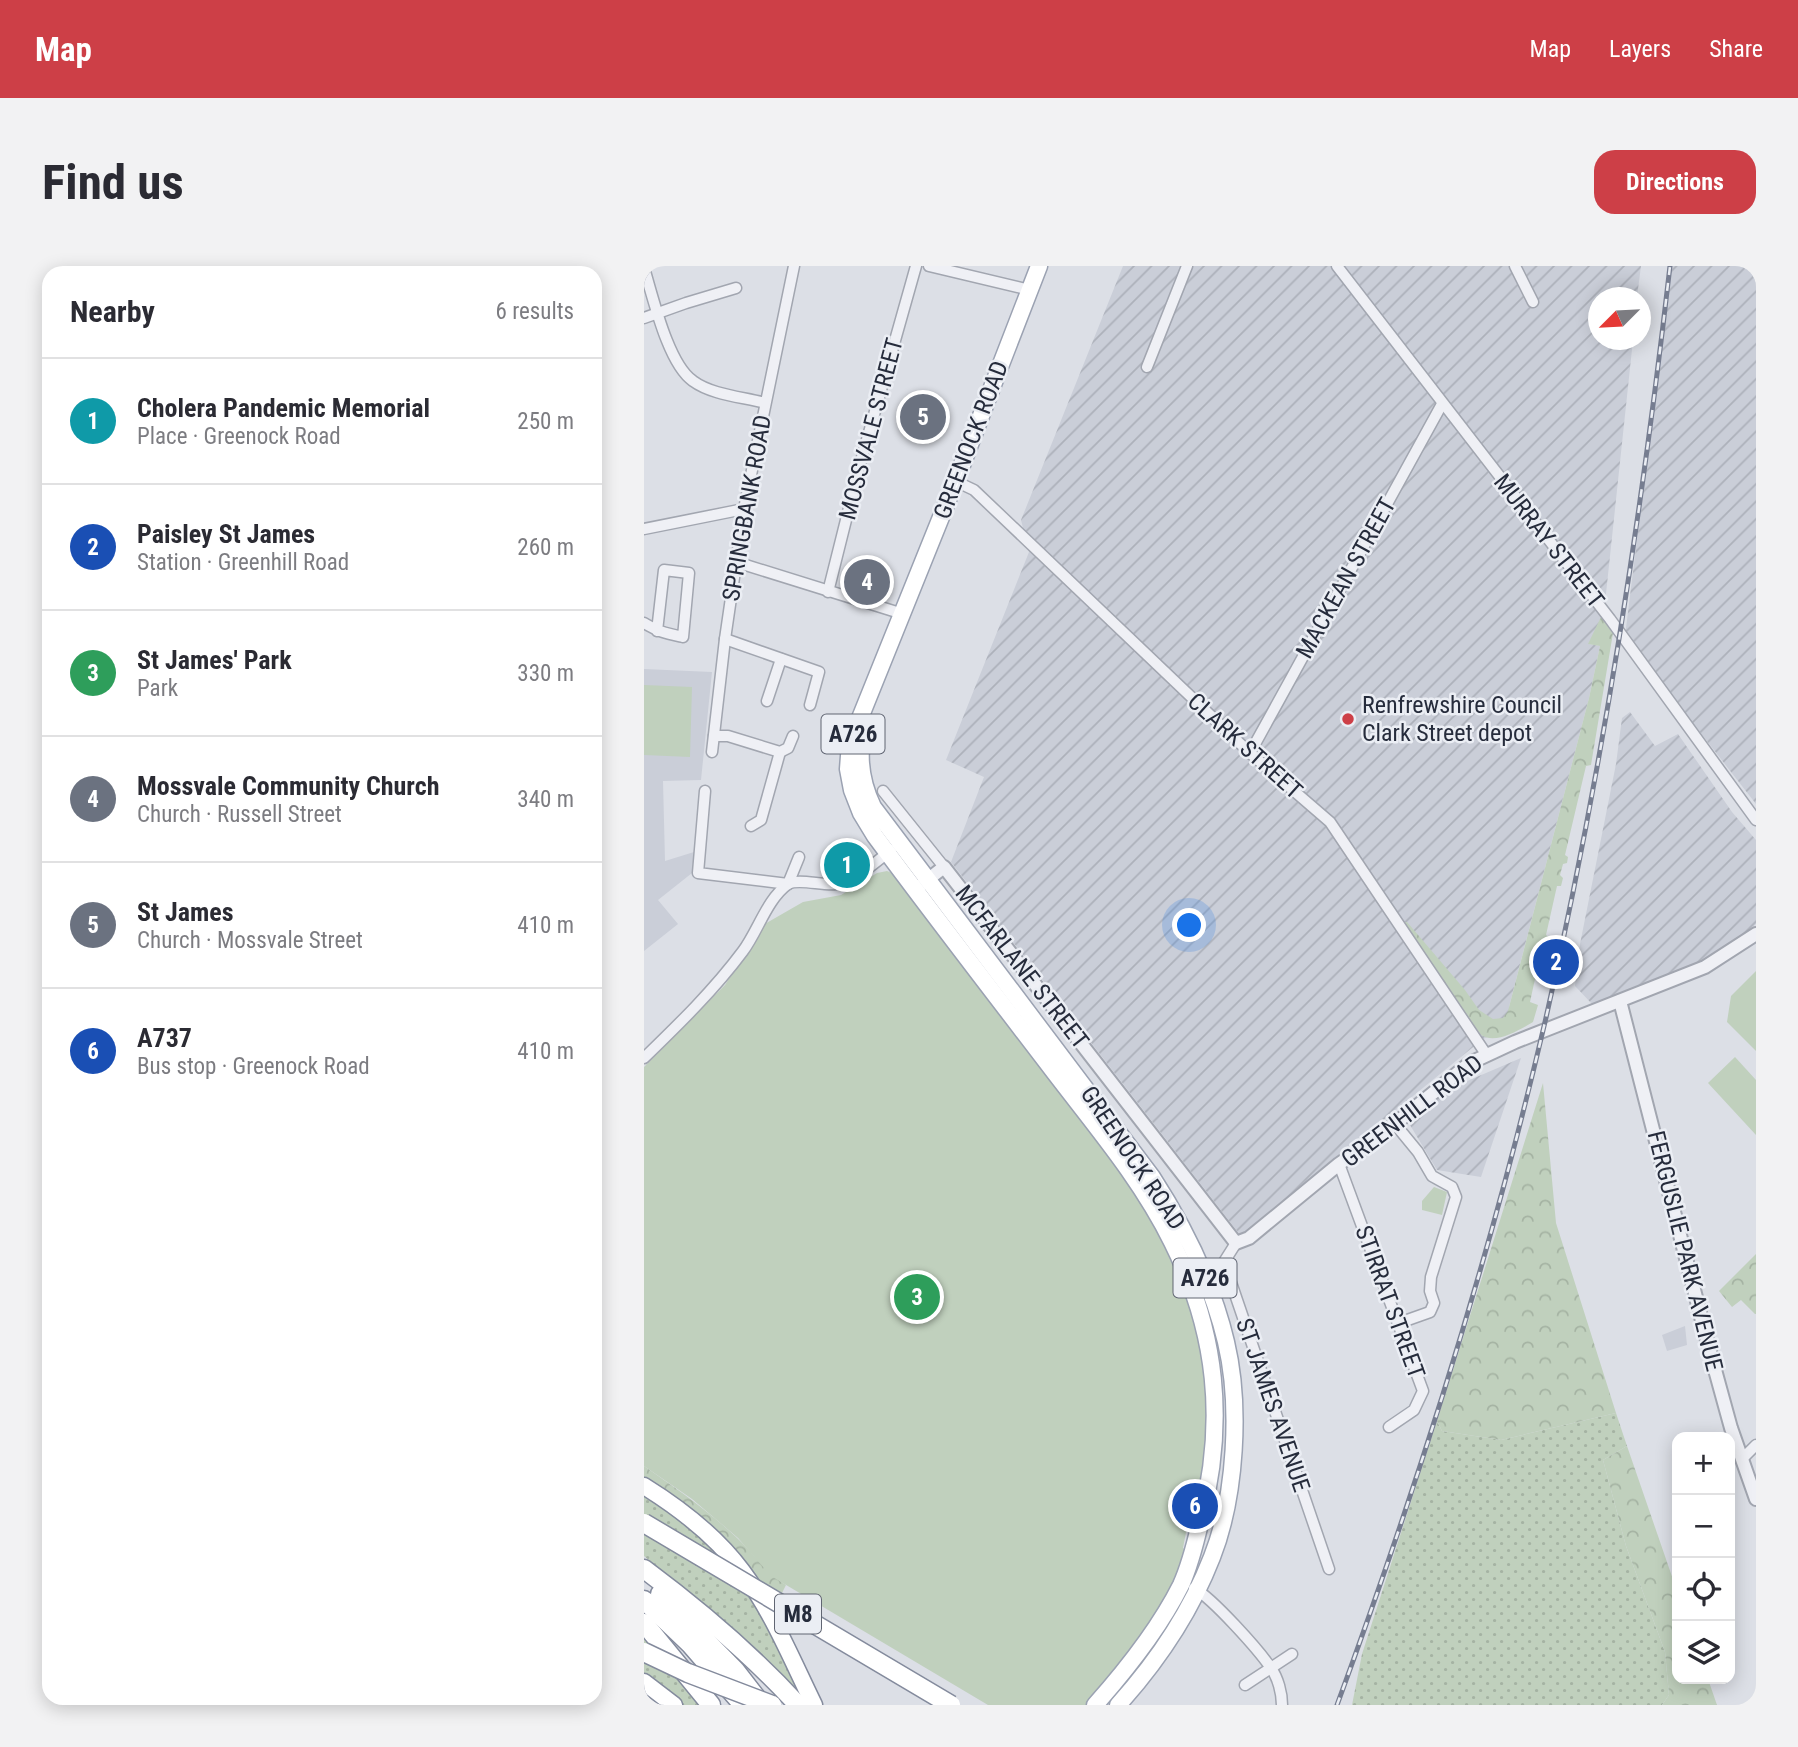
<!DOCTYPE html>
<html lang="en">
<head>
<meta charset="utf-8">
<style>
	:root { --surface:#fff; --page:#f2f2f3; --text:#2b2b33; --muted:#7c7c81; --line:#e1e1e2; --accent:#cd3f47 }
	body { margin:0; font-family:"Roboto Condensed",sans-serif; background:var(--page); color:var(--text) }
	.controls { position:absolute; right:21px; bottom:21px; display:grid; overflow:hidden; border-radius:14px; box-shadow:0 4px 18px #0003 }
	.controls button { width:63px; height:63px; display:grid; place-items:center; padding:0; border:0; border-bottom:2px solid var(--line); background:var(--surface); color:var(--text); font:35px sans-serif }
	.compass { position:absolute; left:944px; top:21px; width:63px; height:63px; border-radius:50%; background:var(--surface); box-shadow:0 4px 18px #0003; rotate:246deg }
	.you { position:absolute; left:546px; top:660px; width:24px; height:24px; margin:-18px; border:5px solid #fff; border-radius:50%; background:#1a73e8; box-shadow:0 0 0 10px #1a73e833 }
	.badge { display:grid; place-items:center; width:46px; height:46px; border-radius:50%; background:var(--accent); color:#fff; font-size:23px; font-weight:700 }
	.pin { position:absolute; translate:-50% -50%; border:4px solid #fff; box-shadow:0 2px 7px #0006 }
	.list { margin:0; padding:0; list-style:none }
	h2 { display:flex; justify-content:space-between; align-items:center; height:91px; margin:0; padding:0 28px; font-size:30px }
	h2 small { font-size:23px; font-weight:400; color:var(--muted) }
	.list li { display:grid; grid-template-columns:46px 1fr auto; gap:21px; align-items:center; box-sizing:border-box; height:126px; padding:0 28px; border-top:2px solid var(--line) }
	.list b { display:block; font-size:26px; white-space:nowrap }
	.list p { margin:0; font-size:23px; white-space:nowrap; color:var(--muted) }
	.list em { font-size:23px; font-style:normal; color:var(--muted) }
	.icon { flex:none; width:38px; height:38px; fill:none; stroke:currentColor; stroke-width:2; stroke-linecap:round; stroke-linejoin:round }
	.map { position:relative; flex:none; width:1112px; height:1439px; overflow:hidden; border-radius:21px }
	header { display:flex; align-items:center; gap:42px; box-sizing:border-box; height:98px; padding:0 35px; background:var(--accent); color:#fff }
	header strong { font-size:33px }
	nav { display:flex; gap:38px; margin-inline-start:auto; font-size:24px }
	.intro { display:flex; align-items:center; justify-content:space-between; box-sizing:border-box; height:168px; padding:0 42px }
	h1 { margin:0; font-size:49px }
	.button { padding:18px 32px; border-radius:21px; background:var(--accent); color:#fff; font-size:24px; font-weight:700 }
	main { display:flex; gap:42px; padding:0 42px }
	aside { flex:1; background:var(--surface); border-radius:21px; box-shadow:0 4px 18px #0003 }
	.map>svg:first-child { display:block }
	.built { fill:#caced8 }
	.industrial { fill:url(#industrial-furrows) }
	.grass { fill:url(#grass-dots) }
	.forest { fill:url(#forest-crowns) }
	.green { fill:#c0d0bd }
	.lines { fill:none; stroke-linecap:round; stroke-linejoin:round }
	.minor-casing { stroke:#a2a6b0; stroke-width:13 }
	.tertiary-casing { stroke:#a2a6b0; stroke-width:16 }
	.primary-casing { stroke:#9ba2b2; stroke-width:19 }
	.trunk-casing { stroke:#848b9d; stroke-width:19 }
	.motorway-casing { stroke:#848b9d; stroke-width:21 }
	.minor { stroke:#eff0f5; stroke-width:10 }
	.tertiary { stroke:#eff0f5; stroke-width:12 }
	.primary { stroke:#fff; stroke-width:16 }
	.trunk { stroke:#fff; stroke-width:16 }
	.motorway { stroke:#fff; stroke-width:18 }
	.rail-casing { stroke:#767d90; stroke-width:5 }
	.rail { stroke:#ebeef4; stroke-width:2.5; stroke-dasharray:8; stroke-linecap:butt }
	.motorway-bridge-casing { stroke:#848b9d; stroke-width:21; stroke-linecap:butt }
	.motorway-bridge { stroke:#fff; stroke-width:18 }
	.poi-dot { fill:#cd3f47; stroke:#ebeef4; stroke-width:2.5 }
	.labels { text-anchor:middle; stroke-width:5; stroke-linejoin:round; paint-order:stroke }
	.shield { fill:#ebeef4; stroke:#616673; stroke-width:2 }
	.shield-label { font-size:23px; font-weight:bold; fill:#262c3c }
	.street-label { font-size:24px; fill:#262c3c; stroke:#ebeef4 }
	.poi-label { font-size:24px; fill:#262c3c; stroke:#ebeef4; text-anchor:start }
</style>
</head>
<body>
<header>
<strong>Map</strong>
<nav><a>Map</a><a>Layers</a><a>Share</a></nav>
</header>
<div class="intro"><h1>Find us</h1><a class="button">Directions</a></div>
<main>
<aside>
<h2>Nearby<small>6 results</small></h2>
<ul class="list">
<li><span class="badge" style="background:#0f9aa8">1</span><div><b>Cholera Pandemic Memorial</b><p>Place · Greenock Road</p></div><em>250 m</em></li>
<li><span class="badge" style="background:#1a4fb4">2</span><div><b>Paisley St James</b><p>Station · Greenhill Road</p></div><em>260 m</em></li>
<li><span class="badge" style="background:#2e9e5b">3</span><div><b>St James' Park</b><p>Park</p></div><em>330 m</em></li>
<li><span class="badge" style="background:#6b7280">4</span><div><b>Mossvale Community Church</b><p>Church · Russell Street</p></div><em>340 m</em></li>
<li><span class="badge" style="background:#6b7280">5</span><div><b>St James</b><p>Church · Mossvale Street</p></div><em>410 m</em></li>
<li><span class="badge" style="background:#1a4fb4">6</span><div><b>A737</b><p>Bus stop · Greenock Road</p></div><em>410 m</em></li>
</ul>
</aside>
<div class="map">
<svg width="1112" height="1439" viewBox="0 0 1112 1439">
	<defs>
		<pattern id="industrial-furrows" width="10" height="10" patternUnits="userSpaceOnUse" patternTransform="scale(1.75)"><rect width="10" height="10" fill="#caced8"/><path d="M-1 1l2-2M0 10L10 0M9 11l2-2" fill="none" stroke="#adb1ba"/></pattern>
		<pattern id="grass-dots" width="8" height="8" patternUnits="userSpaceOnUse" patternTransform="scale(1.75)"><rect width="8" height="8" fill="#c0d0bd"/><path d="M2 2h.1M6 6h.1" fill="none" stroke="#a5b3a3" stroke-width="1.8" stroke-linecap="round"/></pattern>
		<pattern id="forest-crowns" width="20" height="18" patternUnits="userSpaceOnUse" patternTransform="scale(1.75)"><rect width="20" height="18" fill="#c0d0bd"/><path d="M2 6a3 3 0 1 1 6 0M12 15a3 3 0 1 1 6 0" fill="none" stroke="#a5b3a3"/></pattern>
	</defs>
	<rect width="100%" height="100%" fill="#dcdfe6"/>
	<!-- built -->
	<g class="built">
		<path d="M0,403L68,406L57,514L19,515L21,595L50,586L48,607L14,634L34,658L0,685Z"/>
		<path d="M1041,1060L1043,1079L1023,1085L1018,1069Z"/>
	</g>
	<!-- industrial -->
	<g class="industrial">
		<path d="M479,0H997L993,31L954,32V74H989L961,337L955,357L945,378L956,380L945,432L865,741L872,760L839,773L597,970L307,596L340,511L302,494L385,286L377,254Z"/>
		<path d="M1027,0H1112V538L981,370Z"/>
		<path d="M986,446L1011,480L1034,468L1088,546L1112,574V658L1079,686L948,738L931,720L936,678L972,498L978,452Z"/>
		<path d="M877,792L837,911L793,904L766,859L807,822Z"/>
	</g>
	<!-- grass -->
	<g class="grass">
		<path d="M972,1147L983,1180L959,1194L982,1280L1021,1386L1025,1429L1018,1439H708L718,1388L793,1155L798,1165L857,1174Z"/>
		<path d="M0,1226C43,1258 87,1295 115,1342C131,1368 142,1398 155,1425L151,1427L48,1330L0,1290Z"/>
		<path d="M0,1371L58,1439H37L0,1408Z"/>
	</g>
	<!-- forest -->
	<g class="forest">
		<path d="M957,351L969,367L947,499L942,500L921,589L924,591L923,597L919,598L916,609L919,612L917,620H913L902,669L907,673L906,678L900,675L893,705L897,710L895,714L891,713L886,736L894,739L889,756C875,764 850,780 836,768L759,656H763L821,724L835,744L849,753L859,752L864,745L945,432L956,380L944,378Z"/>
		<path d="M899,817L912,957L972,1147L857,1174L798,1165L793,1155Z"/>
		<path d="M1112,988V1048H1111L1097,1034L1088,1041L1075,1025Z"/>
		<path d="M983,1180L1033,1325V1413H1064L1073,1439H1018L1025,1429L1021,1386L982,1280L959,1194Z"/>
		<path d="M0,1200C32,1222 63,1244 91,1270C109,1286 121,1306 142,1319L138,1327L108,1311L0,1216Z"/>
	</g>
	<!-- green -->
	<g class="green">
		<path d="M0,419L48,421L46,491L0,489Z"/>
		<path d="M243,605L253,609L459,882L487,921L527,987L552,1051L566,1137L564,1198L550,1225L539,1282L543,1285L523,1330L504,1362L442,1439H344L127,1310L94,1272L48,1233L0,1200V801L81,719L119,659L159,636L197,629L233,607Z"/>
		<path d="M1112,705V785L1083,756L1087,730Z"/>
		<path d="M1091,791L1112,814V869L1064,817Z"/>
		<path d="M790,921L803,926L798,949L778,944V935Z"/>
	</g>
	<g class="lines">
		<defs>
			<g id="minor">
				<path d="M285,0L386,24"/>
				<path d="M693,0L966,353L1112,554"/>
				<path d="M871,0L889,36"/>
				<path d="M0,2C9,31 24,98 49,115C68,129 99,131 121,137"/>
				<path d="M0,52L42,37L92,22"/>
				<path d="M503,101L543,0"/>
				<path d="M311,215L330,224L606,487L686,556L842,788"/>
				<path d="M0,263L100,243"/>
				<path d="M92,296L259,348"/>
				<path d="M184,326L215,202L272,0"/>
				<path d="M0,357C15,366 21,367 39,371L45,307L20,304L13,365"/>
				<path d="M81,373L175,406L166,439"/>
				<path d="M123,435L137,393"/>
				<path d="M70,470H84L136,486L144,482L149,470"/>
				<path d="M68,486L81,373L100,243L150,0"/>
				<path d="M606,487L798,138"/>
				<path d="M61,525L54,607L144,618"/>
				<path d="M239,525L300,601"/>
				<path d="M107,560L117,554L136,486"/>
				<path d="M144,618L155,591"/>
				<path d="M0,792C35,758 70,724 99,685C114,665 123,633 144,618C154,612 179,620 192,618C212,614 231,597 247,584"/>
				<path d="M751,858L774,886L788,910L808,921L812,931L787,1011L786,1025L790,1037L786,1046L755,1057"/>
				<path d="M695,898L779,1125L770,1144L745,1161"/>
				<path d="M592,977L580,996L685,1303"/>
				<path d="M1098,1193L1112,1179"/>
				<path d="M550,1322C569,1333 614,1383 627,1402C634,1412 638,1427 638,1439"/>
				<path d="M601,1419L648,1388"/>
			</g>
			<g id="tertiary">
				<path d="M277,619L300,601L592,977L605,972L695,898L741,866L826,797L871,776L1061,701L1112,668"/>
				<path d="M976,735L1065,1082L1087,1162L1112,1233"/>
			</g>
			<g id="primary">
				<path d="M395,0L318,199L206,477L204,503L208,524L217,547L231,570C288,647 346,722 404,798C447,855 496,911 528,976C573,1066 582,1156 557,1253C552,1275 546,1299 537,1319C515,1363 483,1403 451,1439"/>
				<path d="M220,463C213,491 217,516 229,541L508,911C541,962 568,1017 582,1076C597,1139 592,1230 568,1291C547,1345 512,1397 474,1439"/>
			</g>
			<g id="trunk">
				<path d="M0,1220C37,1243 72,1270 98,1305C128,1345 148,1394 170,1439"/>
				<path d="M0,1416L30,1439"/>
			</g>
			<g id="motorway">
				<path d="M0,1303C55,1344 108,1389 154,1439"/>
				<path d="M16,1328L91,1404L118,1439"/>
				<path d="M0,1334L47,1379L99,1439"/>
				<path d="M0,1357L67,1439"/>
			</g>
		</defs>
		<!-- minor casing -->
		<use href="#minor" class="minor-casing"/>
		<!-- tertiary casing -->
		<use href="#tertiary" class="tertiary-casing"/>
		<!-- primary casing -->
		<use href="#primary" class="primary-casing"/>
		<!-- trunk casing -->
		<use href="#trunk" class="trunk-casing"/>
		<!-- motorway casing -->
		<use href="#motorway" class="motorway-casing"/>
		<!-- minor -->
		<use href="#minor" class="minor"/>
		<!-- tertiary -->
		<use href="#tertiary" class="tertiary"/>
		<!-- primary -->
		<use href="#primary" class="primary"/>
		<!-- trunk -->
		<use href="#trunk" class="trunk"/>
		<!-- motorway -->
		<use href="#motorway" class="motorway"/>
		<defs>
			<path id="rail" d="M693,1439C775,1216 847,988 901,756C958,507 997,254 1026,0"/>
		</defs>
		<!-- rail casing -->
		<use href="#rail" class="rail-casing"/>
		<!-- rail -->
		<use href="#rail" class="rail"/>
		<defs>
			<g id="motorway-bridge">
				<path d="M0,1257L307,1439"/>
				<path d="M0,1386L44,1407L128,1439"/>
			</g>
		</defs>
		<!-- motorway-bridge casing -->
		<use href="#motorway-bridge" class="motorway-bridge-casing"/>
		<!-- motorway-bridge -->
		<use href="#motorway-bridge" class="motorway-bridge"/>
	</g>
	<!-- markers -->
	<circle class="poi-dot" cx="704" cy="453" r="7"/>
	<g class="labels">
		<!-- shield labels -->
		<g class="shield">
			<rect x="177.5" y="448.5" width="63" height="39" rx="5"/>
			<rect x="529.5" y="992.5" width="63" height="39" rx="5"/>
			<rect x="131" y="1328.5" width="46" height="39" rx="5"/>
		</g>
		<g class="shield-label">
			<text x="209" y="476">A726</text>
			<text x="561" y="1020">A726</text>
			<text x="154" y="1356">M8</text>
		</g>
		<!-- street labels -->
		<g class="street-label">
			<text transform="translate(227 163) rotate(-75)" y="8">MOSSVALE STREET</text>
			<text transform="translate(327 174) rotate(-69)" y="8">GREENOCK ROAD</text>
			<text transform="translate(103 242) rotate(-80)" y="8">SPRINGBANK ROAD</text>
			<text transform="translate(905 275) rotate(52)" y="8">MURRAY STREET</text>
			<text transform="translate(702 312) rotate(-61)" y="8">MACKEAN STREET</text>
			<text transform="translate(601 480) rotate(42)" y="8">CLARK STREET</text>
			<text transform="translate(378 701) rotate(52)" y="8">MCFARLANE STREET</text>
			<text transform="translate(768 845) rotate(-37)" y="8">GREENHILL ROAD</text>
			<text transform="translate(489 892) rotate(56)" y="8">GREENOCK ROAD</text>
			<text transform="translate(1041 985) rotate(76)" y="8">FERGUSLIE PARK AVENUE</text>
			<text transform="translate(746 1036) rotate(70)" y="8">STIRRAT STREET</text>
			<text transform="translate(629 1139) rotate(71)" y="8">ST JAMES AVENUE</text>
		</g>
		<!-- poi labels -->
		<g class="poi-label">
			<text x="718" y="447">Renfrewshire Council<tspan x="718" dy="28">Clark Street depot</tspan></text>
		</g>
	</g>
</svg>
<div class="controls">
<button>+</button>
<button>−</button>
<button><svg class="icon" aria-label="locate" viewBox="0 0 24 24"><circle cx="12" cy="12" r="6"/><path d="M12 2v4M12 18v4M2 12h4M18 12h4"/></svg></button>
<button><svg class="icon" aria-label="layers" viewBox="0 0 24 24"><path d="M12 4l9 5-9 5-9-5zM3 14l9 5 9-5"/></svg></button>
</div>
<svg class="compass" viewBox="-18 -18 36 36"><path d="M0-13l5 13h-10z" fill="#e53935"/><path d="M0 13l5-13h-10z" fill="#7c7c81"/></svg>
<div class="you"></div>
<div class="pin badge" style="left:203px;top:599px;background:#0f9aa8">1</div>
<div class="pin badge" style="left:912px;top:696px;background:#1a4fb4">2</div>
<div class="pin badge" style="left:273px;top:1031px;background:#2e9e5b">3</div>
<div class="pin badge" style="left:223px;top:316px;background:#6b7280">4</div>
<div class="pin badge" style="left:279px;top:151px;background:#6b7280">5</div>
<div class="pin badge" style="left:551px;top:1240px;background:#1a4fb4">6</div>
</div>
</main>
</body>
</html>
